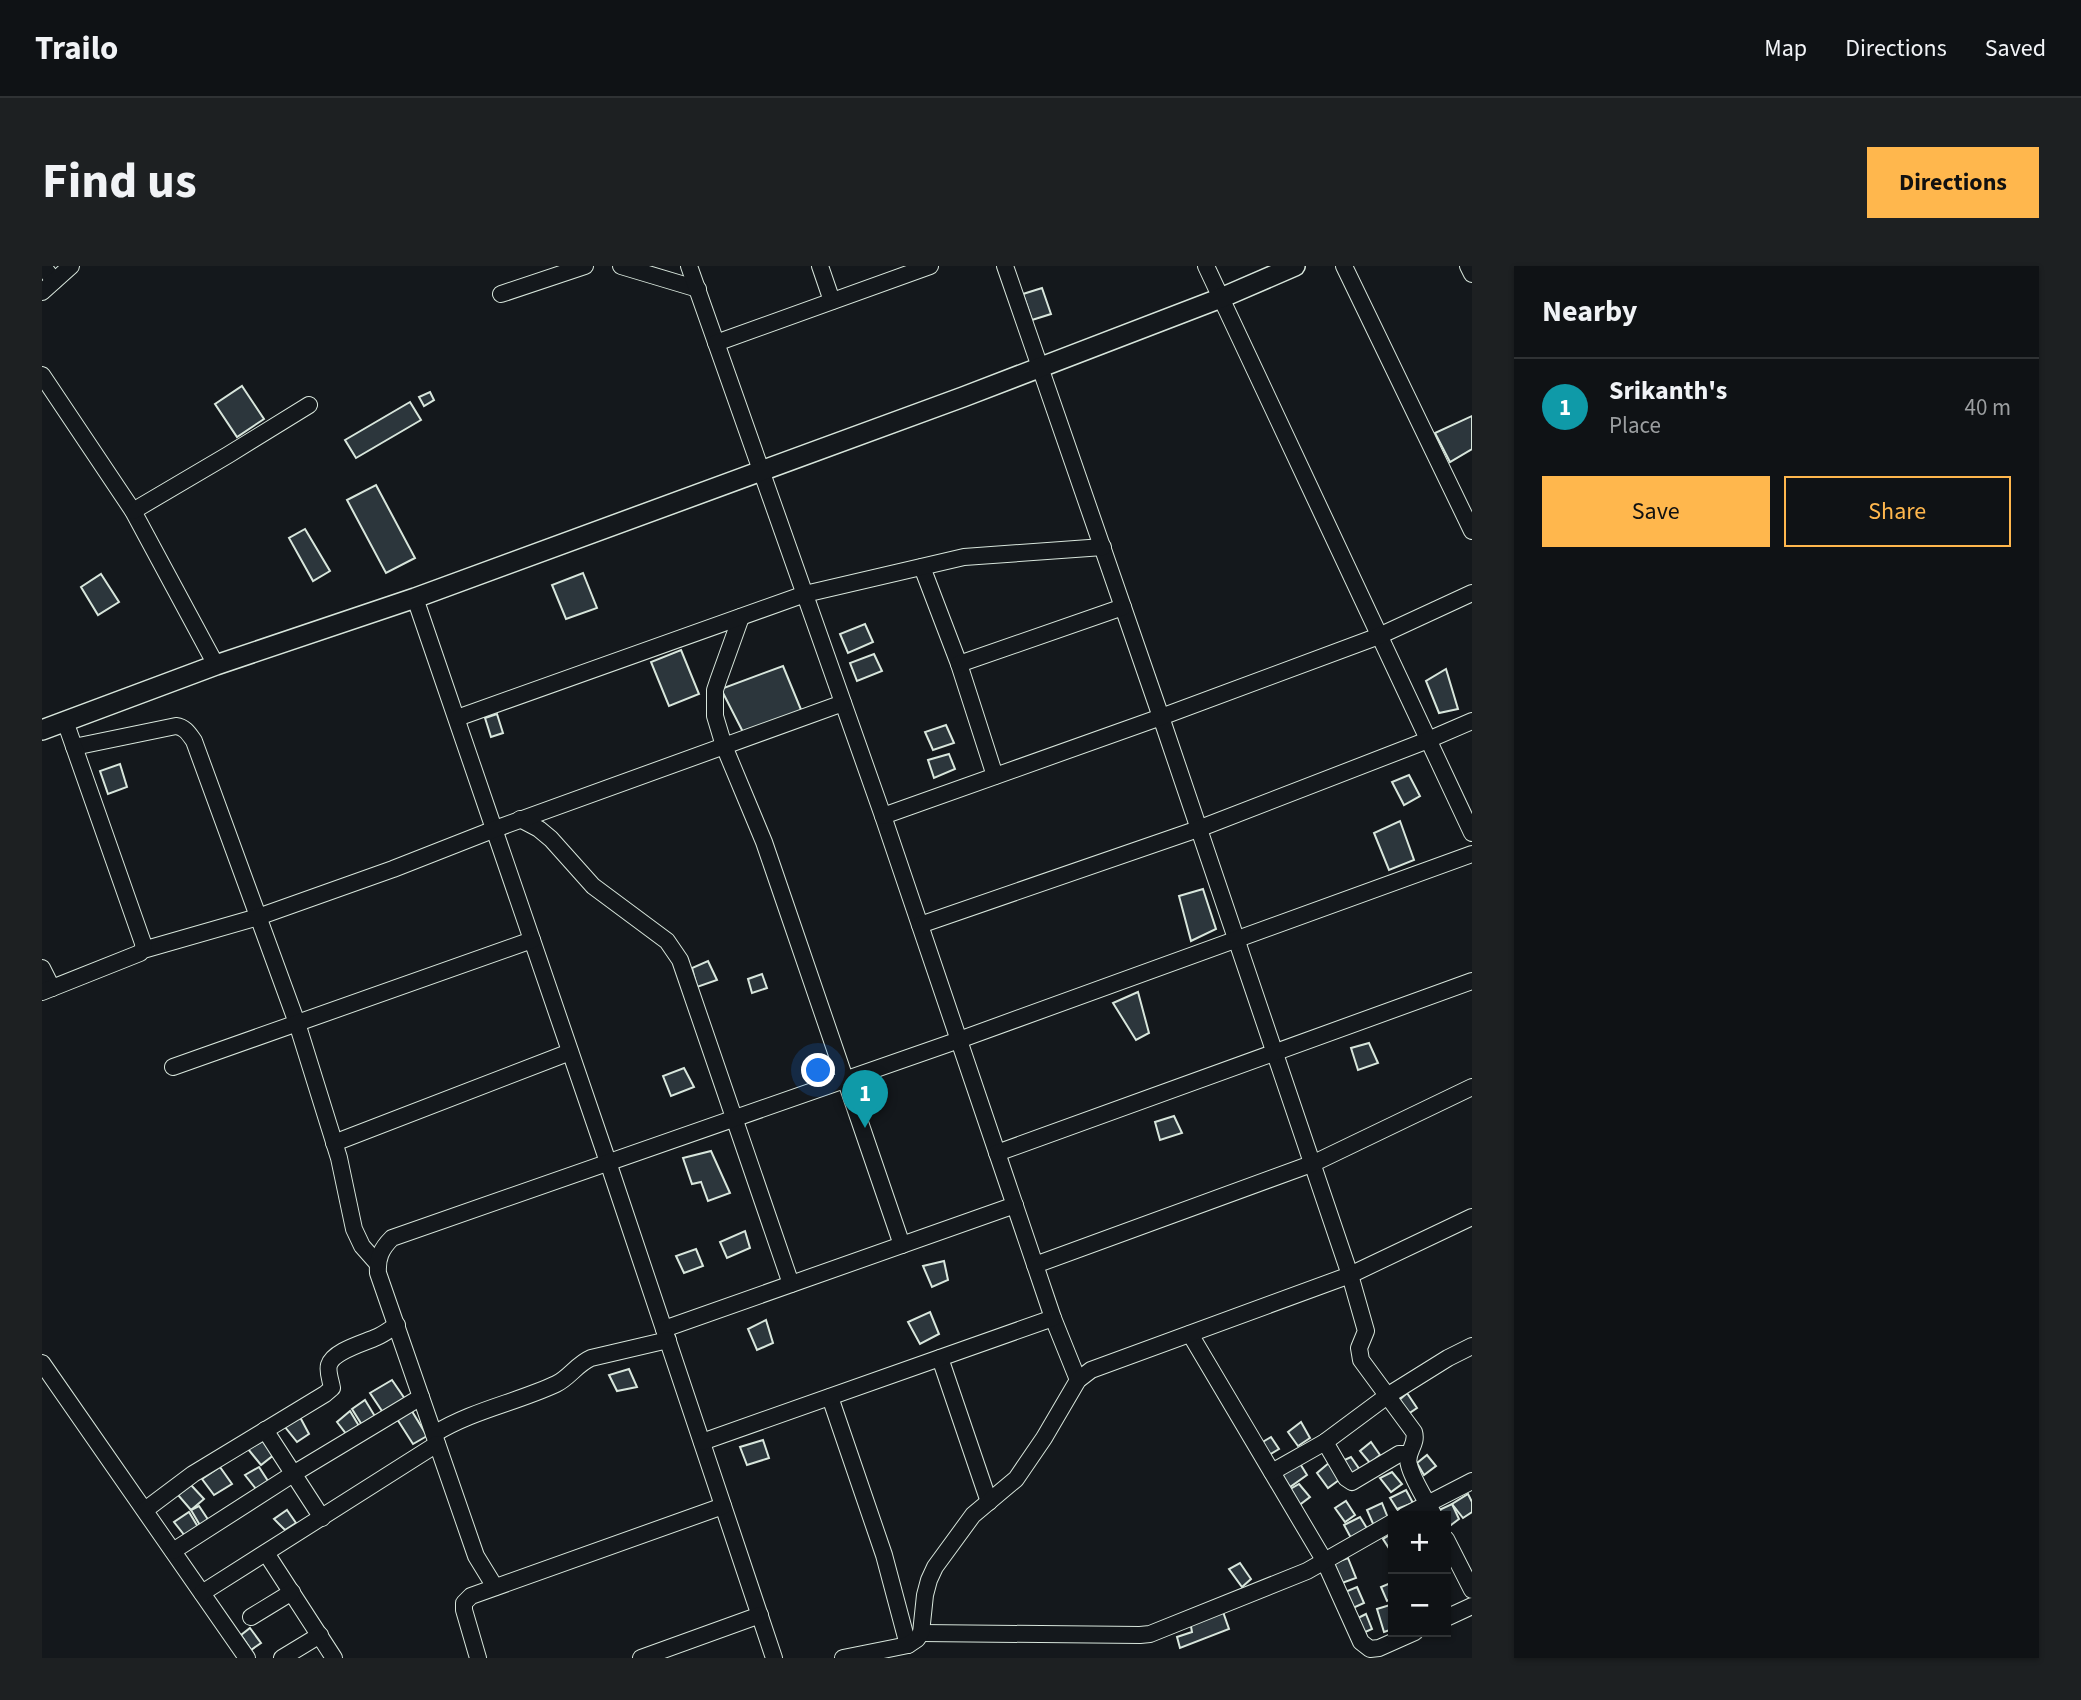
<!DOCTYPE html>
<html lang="en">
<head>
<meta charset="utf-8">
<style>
	:root { --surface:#0f1215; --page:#1d2022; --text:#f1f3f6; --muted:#9b9ea0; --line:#2f3234; --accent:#ffb74d }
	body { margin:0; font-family:"Source Sans 3",sans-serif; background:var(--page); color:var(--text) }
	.controls { position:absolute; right:21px; bottom:21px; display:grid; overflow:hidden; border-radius:0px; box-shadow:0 2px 5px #0004 }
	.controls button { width:63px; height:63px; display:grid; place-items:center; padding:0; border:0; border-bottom:2px solid var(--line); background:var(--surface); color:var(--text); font:35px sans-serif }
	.you { position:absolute; left:777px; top:805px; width:24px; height:24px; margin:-18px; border:5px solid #fff; border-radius:50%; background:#1a73e8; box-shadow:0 0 0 10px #1a73e833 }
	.badge { display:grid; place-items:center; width:46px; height:46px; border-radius:50%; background:var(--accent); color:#fff; font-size:23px; font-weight:700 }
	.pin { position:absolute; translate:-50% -58px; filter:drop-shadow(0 2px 4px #0008) }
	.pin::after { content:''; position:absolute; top:37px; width:24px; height:21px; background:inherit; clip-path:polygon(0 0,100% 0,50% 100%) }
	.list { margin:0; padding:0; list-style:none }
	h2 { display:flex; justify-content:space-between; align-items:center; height:91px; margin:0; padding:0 28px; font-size:30px }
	h2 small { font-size:23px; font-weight:400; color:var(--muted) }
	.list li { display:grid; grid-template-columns:46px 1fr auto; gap:21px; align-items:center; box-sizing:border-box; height:98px; padding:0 28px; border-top:2px solid var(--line) }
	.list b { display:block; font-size:26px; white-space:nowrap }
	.list p { margin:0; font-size:23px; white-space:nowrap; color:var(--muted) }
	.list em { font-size:23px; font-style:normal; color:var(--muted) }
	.actions { display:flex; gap:14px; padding:21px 28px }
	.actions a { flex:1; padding:16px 0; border:2px solid var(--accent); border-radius:0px; text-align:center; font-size:24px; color:var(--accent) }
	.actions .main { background:var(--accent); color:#111 }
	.map { position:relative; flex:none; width:1430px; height:1392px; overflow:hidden; border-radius:0px }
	header { display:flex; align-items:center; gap:42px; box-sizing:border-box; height:98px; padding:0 35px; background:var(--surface); border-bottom:2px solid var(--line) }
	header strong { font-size:33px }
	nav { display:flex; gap:38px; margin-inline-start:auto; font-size:24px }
	.intro { display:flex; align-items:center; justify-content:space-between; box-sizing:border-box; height:168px; padding:0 42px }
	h1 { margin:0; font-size:49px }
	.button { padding:18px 32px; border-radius:0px; background:var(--accent); color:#111; font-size:24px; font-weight:700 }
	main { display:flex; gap:42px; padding:0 42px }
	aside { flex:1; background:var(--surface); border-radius:0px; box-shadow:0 2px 5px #0004 }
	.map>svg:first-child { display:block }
	.building { fill:#2c363c; stroke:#d8e6dc; stroke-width:2 }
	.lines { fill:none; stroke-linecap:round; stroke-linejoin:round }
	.minor-casing { stroke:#d8e6dc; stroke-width:18 }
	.major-casing { stroke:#d8e6dc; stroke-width:22 }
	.minor { stroke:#14181c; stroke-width:16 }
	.major { stroke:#14181c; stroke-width:19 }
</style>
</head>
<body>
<header>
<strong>Trailo</strong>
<nav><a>Map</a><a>Directions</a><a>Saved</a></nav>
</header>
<div class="intro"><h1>Find us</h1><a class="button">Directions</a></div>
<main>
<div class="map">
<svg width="1430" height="1392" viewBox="0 0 1430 1392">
	<rect width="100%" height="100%" fill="#14181c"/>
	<!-- building -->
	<g class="building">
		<path d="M1000,22L1009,48L990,54L981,28Z"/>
		<path d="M200,120L222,153L195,171L173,138Z"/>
		<path d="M388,126L392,134L382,140L377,131Z"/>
		<path d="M368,136L379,154L314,192L303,174Z"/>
		<path d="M1430,150V183L1408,196L1393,167Z"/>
		<path d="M334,219L373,292L344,307L305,234Z"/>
		<path d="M263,263L288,305L271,315L247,272Z"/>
		<path d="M541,307L555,342L524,353L510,319Z"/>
		<path d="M59,308L77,336L56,349L39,321Z"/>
		<path d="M823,358L831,376L806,387L798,368Z"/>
		<path d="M639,384L657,428L627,440L609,396Z"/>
		<path d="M832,388L840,405L815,415L808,397Z"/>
		<path d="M741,400L760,446L702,468L679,423Z"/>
		<path d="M1404,403L1416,443L1397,447L1384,415Z"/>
		<path d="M455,448L461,467L449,471L443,452Z"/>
		<path d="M904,459L912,477L891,484L883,466Z"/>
		<path d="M907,488L913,503L892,512L886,494Z"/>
		<path d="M78,498L85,521L66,528L58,505Z"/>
		<path d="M1367,509L1378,530L1362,539L1350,516Z"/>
		<path d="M1358,555L1372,594L1347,604L1332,567Z"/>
		<path d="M1161,623L1174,663L1149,675L1137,630Z"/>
		<path d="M666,695L675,714L655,721L650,702Z"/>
		<path d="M720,708L725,722L710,727L706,713Z"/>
		<path d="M1096,726L1107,767L1094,774L1071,737Z"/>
		<path d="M1327,777L1336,797L1316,804L1309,782Z"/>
		<path d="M642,802L652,821L629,830L621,810Z"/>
		<path d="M1132,850L1140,867L1118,874L1113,856Z"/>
		<path d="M669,885L688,927L666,935L659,916L650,918L641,892Z"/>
		<path d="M703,965L708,982L685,992L678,976Z"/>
		<path d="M654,983L661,1000L642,1007L634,990Z"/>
		<path d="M902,995L906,1014L890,1021L881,1000Z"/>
		<path d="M888,1046L897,1068L878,1078L866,1056Z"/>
		<path d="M724,1054L731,1077L715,1084L706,1063Z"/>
		<path d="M587,1103L595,1121L575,1125L567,1109Z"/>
		<path d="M350,1114L363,1133L342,1148L328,1127Z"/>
		<path d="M1365,1127L1375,1142L1363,1150L1354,1137Z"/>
		<path d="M323,1134L334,1152L320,1159L310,1143Z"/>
		<path d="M368,1142L385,1170L371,1178L355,1153Z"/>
		<path d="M308,1145L317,1160L305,1169L295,1156Z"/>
		<path d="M258,1151L267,1168L255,1176L243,1161Z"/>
		<path d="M1259,1156L1268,1172L1256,1180L1246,1166Z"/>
		<path d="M1229,1171L1237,1183L1227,1189L1219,1177Z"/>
		<path d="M223,1174L233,1188L219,1199L206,1183Z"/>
		<path d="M721,1174L727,1192L705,1199L698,1181Z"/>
		<path d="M1329,1176L1338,1189L1328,1197L1318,1185Z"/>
		<path d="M1385,1189L1394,1200L1382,1209L1375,1197Z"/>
		<path d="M1309,1191L1318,1204L1308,1210L1298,1196Z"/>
		<path d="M1257,1196L1265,1209L1248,1221L1239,1208Z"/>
		<path d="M1288,1196L1297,1214L1286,1222L1275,1207Z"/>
		<path d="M178,1201L190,1218L172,1229L160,1213Z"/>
		<path d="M217,1201L226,1215L214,1223L203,1209Z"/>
		<path d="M1350,1206L1360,1218L1349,1226L1338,1212Z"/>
		<path d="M1257,1218L1268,1231L1256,1240L1245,1225Z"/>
		<path d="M149,1219L162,1233L149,1244L136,1229Z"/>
		<path d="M1364,1224L1371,1237L1355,1243L1348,1232Z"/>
		<path d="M1426,1228L1430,1236V1246L1421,1252L1410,1238Z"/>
		<path d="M1304,1235L1313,1249L1303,1256L1293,1242Z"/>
		<path d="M1340,1237L1346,1252L1332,1260L1325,1244Z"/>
		<path d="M1410,1238L1417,1253L1405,1262L1404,1250H1398L1395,1245Z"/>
		<path d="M157,1240L167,1255L159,1261L149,1244Z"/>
		<path d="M245,1244L254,1257L243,1264L232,1253Z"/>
		<path d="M147,1246L156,1261L143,1270L132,1256Z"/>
		<path d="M1318,1251L1326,1264L1309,1272L1302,1259Z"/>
		<path d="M1351,1267V1287H1350L1341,1273Z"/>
		<path d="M1306,1292L1314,1312L1300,1317L1292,1297Z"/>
		<path d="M1198,1297L1209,1313L1200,1321L1187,1303Z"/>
		<path d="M1351,1316V1332L1345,1335L1339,1321Z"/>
		<path d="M1315,1321L1322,1337L1311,1342L1303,1326Z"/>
		<path d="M1351,1338V1363L1342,1366L1335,1343Z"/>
		<path d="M1180,1343L1187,1363L1138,1382L1135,1371L1150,1366L1148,1355Z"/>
		<path d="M1324,1348L1330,1363L1319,1368L1312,1354Z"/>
		<path d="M208,1362L219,1377L209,1384L199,1369Z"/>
	</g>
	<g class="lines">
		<defs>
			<g id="minor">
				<path d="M1,0L12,15"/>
				<path d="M579,0L656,23"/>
				<path d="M647,0L841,550L1011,1052L1036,1114"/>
				<path d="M778,0L790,35"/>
				<path d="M963,0L1119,451L1308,1009L1324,1065L1317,1082L1319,1094L1372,1166C1376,1179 1363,1186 1367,1199C1371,1215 1385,1235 1392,1250"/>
				<path d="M1164,0L1430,567"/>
				<path d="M1302,0L1430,265"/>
				<path d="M1426,0L1430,8"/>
				<path d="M0,26L29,0"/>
				<path d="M459,28L543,0"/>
				<path d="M674,77L888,0"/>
				<path d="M0,109L91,245L174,399"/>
				<path d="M91,245L186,189L267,139"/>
				<path d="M880,301L917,398L953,510"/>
				<path d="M373,332L566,896L732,1392"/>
				<path d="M699,351L676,415L673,424V450L682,480L722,576L860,979"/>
				<path d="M917,398L1081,341"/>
				<path d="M415,452L763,328L922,291L1061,281"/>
				<path d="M32,481L134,460C143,461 147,468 152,475L255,757L297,892L312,963L320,980L335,997"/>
				<path d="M841,550L1119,451L1337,370L1430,327"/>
				<path d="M478,553L497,563L509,573L551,620L625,675L638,694L749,1018"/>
				<path d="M878,659L1156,563L1386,474L1430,455"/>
				<path d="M101,684L216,651L351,603L453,563L801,437"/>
				<path d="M0,702L10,722"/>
				<path d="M0,726L98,687L102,680L23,455"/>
				<path d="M131,801L490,674"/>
				<path d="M292,877L528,786"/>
				<path d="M955,887L1430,715"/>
				<path d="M993,999L1272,897L1430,821"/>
				<path d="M622,1063L973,939"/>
				<path d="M1148,1068L1282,1294L1319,1376L1328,1383L1337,1382L1373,1366"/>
				<path d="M898,1092L947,1236"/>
				<path d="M0,1097L205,1392"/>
				<path d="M788,1131L842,1289L866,1379"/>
				<path d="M223,1164L280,1252"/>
				<path d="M392,1168C431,1144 473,1137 514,1118C527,1112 535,1098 549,1092L626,1074"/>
				<path d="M660,1176L1011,1052"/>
				<path d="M1283,1176L1304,1212L1310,1216L1357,1188H1367"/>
				<path d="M1230,1206L1283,1176L1345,1130L1406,1092L1430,1080"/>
				<path d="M103,1244L151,1208L283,1128L290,1122C289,1115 285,1106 287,1099C291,1085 322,1077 335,1071C342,1068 348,1063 355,1059"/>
				<path d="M1362,1250L1430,1215"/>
				<path d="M1404,1273L1430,1324"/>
				<path d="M131,1285L251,1208L379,1131"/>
				<path d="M224,1287L292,1392"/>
				<path d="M453,1321L434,1290L336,1007C335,992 339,983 350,972L917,774L1430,588"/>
				<path d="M160,1327L395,1178"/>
				<path d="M209,1351L250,1326"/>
				<path d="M1404,1352L1430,1340"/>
				<path d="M879,1367L1098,1369L1108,1368L1265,1305L1351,1256"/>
				<path d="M240,1392L278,1369"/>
				<path d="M436,1392L422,1344V1337L429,1330L681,1240"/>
				<path d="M599,1392L718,1349"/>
				<path d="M801,1392L866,1379L875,1373L879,1367L883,1329L887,1314L893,1301L931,1249L974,1213L1002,1172L1036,1114L1049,1104L1308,1009L1430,951"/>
			</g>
			<path id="major" d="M0,464L174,399L373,332L921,131L1179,32L1253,0"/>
		</defs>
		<!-- minor casing -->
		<use href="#minor" class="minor-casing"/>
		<!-- major casing -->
		<use href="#major" class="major-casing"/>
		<!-- minor -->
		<use href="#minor" class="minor"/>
		<!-- major -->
		<use href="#major" class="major"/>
	</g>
</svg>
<div class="controls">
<button>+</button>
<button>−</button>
</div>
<div class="you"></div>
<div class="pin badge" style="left:823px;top:862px;background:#0f9aa8">1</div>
</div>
<aside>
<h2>Nearby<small></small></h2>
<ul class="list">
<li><span class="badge" style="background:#0f9aa8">1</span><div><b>Srikanth's</b><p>Place</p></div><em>40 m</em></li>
</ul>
<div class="actions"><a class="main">Save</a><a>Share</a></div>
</aside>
</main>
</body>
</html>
